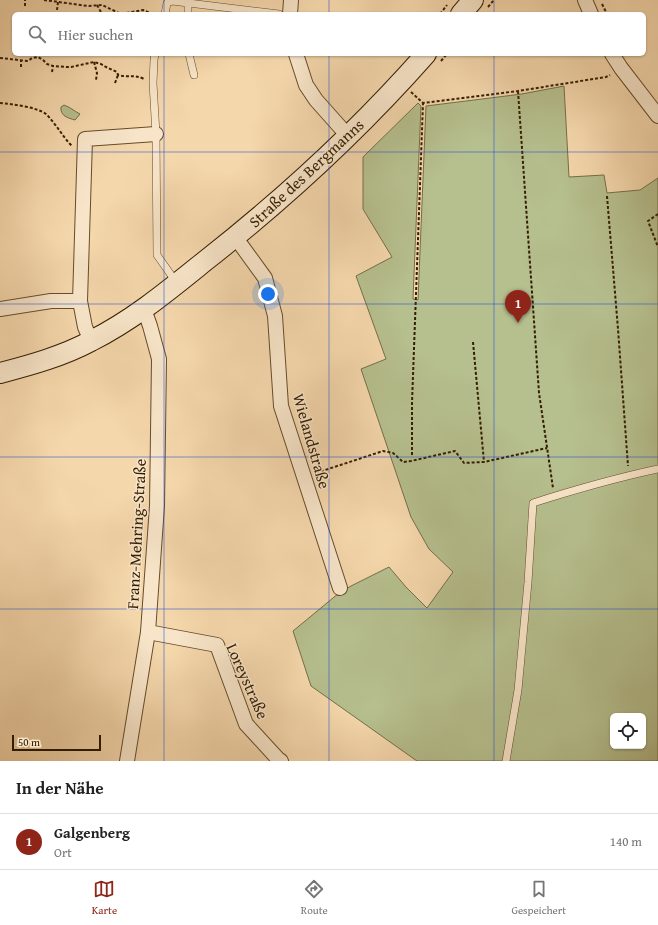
<!DOCTYPE html>
<html lang="de">
<head>
<meta charset="utf-8">
<style>
	:root { --surface:#fff; --page:#f2f2f2; --text:#222; --muted:#767676; --line:#e0e0e0; --accent:#8f2418 }
	body { margin:0; font-family:"Gentium Book Plus",serif; background:var(--page); color:var(--text) }
	.controls { position:absolute; right:12px; bottom:12px; display:grid; overflow:hidden; border-radius:6px; box-shadow:0 1px 3px #0004 }
	.controls button { width:36px; height:36px; display:grid; place-items:center; padding:0; border:0; border-bottom:1px solid var(--line); background:var(--surface); color:var(--text); font:20px sans-serif }
	.scale { position:absolute; left:12px; bottom:10px; width:89px; box-sizing:border-box; padding-left:4px; border:2px solid #351e00; border-top:0; font-size:11px; line-height:14px; white-space:nowrap; color:#351e00; -webkit-text-stroke:3px #f8e5c9; paint-order:stroke }
	.you { position:absolute; left:268px; top:294px; width:14px; height:14px; margin:-10px; border:3px solid #fff; border-radius:50%; background:#1a73e8; box-shadow:0 0 0 6px #1a73e833 }
	.badge { display:grid; place-items:center; width:26px; height:26px; border-radius:50%; background:var(--accent); color:#fff; font-size:13px; font-weight:700 }
	.pin { position:absolute; translate:-50% -33px; filter:drop-shadow(0 1px 2px #0008) }
	.pin::after { content:''; position:absolute; top:21px; width:14px; height:12px; background:inherit; clip-path:polygon(0 0,100% 0,50% 100%) }
	.list { margin:0; padding:0; list-style:none }
	h2 { display:flex; justify-content:space-between; align-items:center; height:52px; margin:0; padding:0 16px; font-size:17px }
	h2 small { font-size:13px; font-weight:400; color:var(--muted) }
	.list li { display:grid; grid-template-columns:26px 1fr auto; gap:12px; align-items:center; box-sizing:border-box; height:56px; padding:0 16px; border-top:1px solid var(--line) }
	.list b { display:block; font-size:15px; white-space:nowrap }
	.list p { margin:0; font-size:13px; white-space:nowrap; color:var(--muted) }
	.list em { font-size:13px; font-style:normal; color:var(--muted) }
	.icon { flex:none; width:22px; height:22px; fill:none; stroke:currentColor; stroke-width:2; stroke-linecap:round; stroke-linejoin:round }
	.map { position:relative; flex:none; width:658px; height:761px; overflow:hidden }
	.search { position:absolute; background:var(--surface); box-shadow:0 1px 3px #0004; left:12px; right:12px; top:12px; height:44px; display:flex; align-items:center; gap:10px; box-sizing:border-box; padding:0 14px; border-radius:6px; color:var(--muted); font-size:15px }
	.sheet { height:108px; background:var(--surface) }
	nav { display:flex; justify-content:space-around; align-items:center; box-sizing:border-box; height:56px; border-top:1px solid var(--line); background:var(--surface); font-size:11px; color:var(--muted) }
	nav a { display:grid; justify-items:center; gap:2px }
	nav .on { color:var(--accent) }
	.map>svg:first-child { display:block }
	.green { fill:#b6bf8e; stroke:#766e47; fill-rule:evenodd }
	.lines { fill:none; stroke-linecap:round; stroke-linejoin:round }
	.service-casing { stroke:#654c2b; stroke-width:8 }
	.minor-casing { stroke:#654c2b; stroke-width:16 }
	.secondary-casing { stroke:#351e00; stroke-width:22 }
	.path { stroke:#351e00; stroke-width:2; stroke-dasharray:3 2; stroke-linecap:butt }
	.service { stroke:#f8e5c9; stroke-width:7 }
	.minor { stroke:#f8e5c9; stroke-width:14 }
	.secondary { stroke:#f8e5c9; stroke-width:20 }
	.grid { fill:none; stroke:#1d4ed8; stroke-width:1; stroke-opacity:0.55 }
	.labels { text-anchor:middle; stroke-width:3; stroke-linejoin:round; paint-order:stroke }
	.street-label { font-size:16px; fill:#351e00; stroke:#f8e5c9 }
</style>
</head>
<body>
<div class="map">
<svg width="658" height="761" viewBox="0 0 658 761">
	<rect width="100%" height="100%" fill="#f5d7ac"/>
	<filter id="stains"><feTurbulence type="fractalNoise" baseFrequency=".005" numOctaves="4"/><feColorMatrix values="0 0 0 0 .2 0 0 0 0 .09 0 0 0 0 .02 0 0 0 .5 -.17"/></filter>
	<radialGradient id="worn" r=".72"><stop offset=".6" stop-color="#630" stop-opacity="0"/><stop offset="1" stop-color="#630" stop-opacity=".3"/></radialGradient>
	<!-- green -->
	<g class="green">
		<path d="M564,86L569,177L604,175L607,193L640,190L658,178V761H417L311,686L293,631L339,593L351,586L389,567L406,587L427,608L453,572L429,549L411,517L361,369L386,359L356,276L392,257L363,209V157L418,103L421,106L413,299L418,300L426,106L522,94ZM613,716H643V746H613Z"/>
		<path d="M64,105C70,107 74,111 80,114L75,120C68,118 60,116 61,107Z"/>
	</g>
	<g class="lines">
		<defs>
			<g id="service">
				<path d="M188,3V14"/>
				<path d="M165,14L167,3L172,1L279,14"/>
				<path d="M155,54L154,60L153,83L156,134L157,255L176,282"/>
				<path d="M189,54L194,75"/>
				<path d="M506,761L518,690L528,582L533,503C574,490 616,478 658,469"/>
			</g>
			<g id="minor">
				<path d="M585,0L591,14"/>
				<path d="M290,14L291,0"/>
				<path d="M296,54L306,85L316,100L348,136"/>
				<path d="M612,54L621,68L658,116"/>
				<path d="M236,238L265,278L275,316L281,406L340,588"/>
				<path d="M0,309L51,301H80"/>
				<path d="M91,341L85,327L80,301L85,139L156,134"/>
				<path d="M148,632L217,645L246,724L278,759L281,761"/>
				<path d="M127,761L148,632L157,506L159,359L150,326L144,309"/>
			</g>
			<g id="secondary">
				<path d="M461,14L473,0"/>
				<path d="M0,373C31,365 63,356 91,341C133,320 169,290 205,261C284,199 359,130 426,54"/>
			</g>
		</defs>
		<!-- service casing -->
		<use href="#service" class="service-casing"/>
		<!-- minor casing -->
		<use href="#minor" class="minor-casing"/>
		<!-- secondary casing -->
		<use href="#secondary" class="secondary-casing"/>
		<!-- path -->
		<g class="path">
			<path d="M44,0L88,6L102,5L121,14L143,10L152,14"/>
			<path d="M602,4L607,14"/>
			<path d="M97,5L102,14"/>
			<path d="M25,6V0"/>
			<path d="M488,7L494,0"/>
			<path d="M57,10L58,2"/>
			<path d="M440,14L447,5"/>
			<path d="M0,58L28,61L32,58L38,57L43,60L47,64L53,66L66,67H71L94,62L101,64L106,67L117,72L118,75C128,78 134,74 144,79"/>
			<path d="M441,61L447,54"/>
			<path d="M94,62L97,73L96,80"/>
			<path d="M21,67V61"/>
			<path d="M52,72L53,66"/>
			<path d="M115,83L118,75"/>
			<path d="M518,91L539,393L553,488"/>
			<path d="M411,92L423,103L518,91L606,77L610,75"/>
			<path d="M0,103C11,104 37,107 46,114C52,120 57,127 62,134C65,138 68,142 72,146"/>
			<path d="M607,196L618,329L628,466"/>
			<path d="M658,214L648,221L658,247"/>
			<path d="M473,342L484,462"/>
			<path d="M412,455V403L423,103"/>
			<path d="M316,473L383,451L393,453L403,462L411,461L455,451L464,463L484,462L547,448"/>
		</g>
		<!-- service -->
		<use href="#service" class="service"/>
		<!-- minor -->
		<use href="#minor" class="minor"/>
		<!-- secondary -->
		<use href="#secondary" class="secondary"/>
	</g>
	<!-- grid -->
	<path class="grid" d="M164,0V14M329,0V14M494,0V14M164,54V761M329,54V761M494,54V761M0,152H658M0,304H658M0,457H658M0,609H658"/>
	<g class="labels">
		<!-- street labels -->
		<g class="street-label">
			<text transform="translate(306 173) rotate(-43)" y="6">Straße des Bergmanns</text>
			<text transform="translate(312 441) rotate(74)" y="6">Wielandstraße</text>
			<text transform="translate(136 534) rotate(-87)" y="6">Franz-Mehring-Straße</text>
			<text transform="translate(248 681) rotate(66)" y="6">Loreystraße</text>
		</g>
	</g>
	<rect width="100%" height="100%" filter="url(#stains)"/>
	<rect width="100%" height="100%" fill="url(#worn)"/>
</svg>
<div class="controls">
<button><svg class="icon" aria-label="locate" viewBox="0 0 24 24"><circle cx="12" cy="12" r="6"/><path d="M12 2v4M12 18v4M2 12h4M18 12h4"/></svg></button>
</div>
<div class="scale">50 m</div>
<div class="you"></div>
<div class="pin badge" style="left:518px;top:323px">1</div>
<div class="search"><svg class="icon" aria-label="search" viewBox="0 0 24 24"><circle cx="10" cy="10" r="6"/><path d="M15 15l6 6"/></svg>Hier suchen</div>
</div>
<section class="sheet">
<h2>In der Nähe<small></small></h2>
<ul class="list">
<li><span class="badge">1</span><div><b>Galgenberg</b><p>Ort</p></div><em>140 m</em></li>
</ul>
</section>
<nav>
<a class="on"><svg class="icon" aria-label="map" viewBox="0 0 24 24"><path d="M3 6l6-2 6 2 6-2v14l-6 2-6-2-6 2zM9 4v14M15 6v14"/></svg>Karte</a>
<a><svg class="icon" aria-label="directions" viewBox="0 0 24 24"><path d="M12 3l9 9-9 9-9-9zM9 14v-3h6M13 9l2 2-2 2"/></svg>Route</a>
<a><svg class="icon" aria-label="saved" viewBox="0 0 24 24"><path d="M7 4h10v16l-5-4-5 4z"/></svg>Gespeichert</a>
</nav>
</body>
</html>
